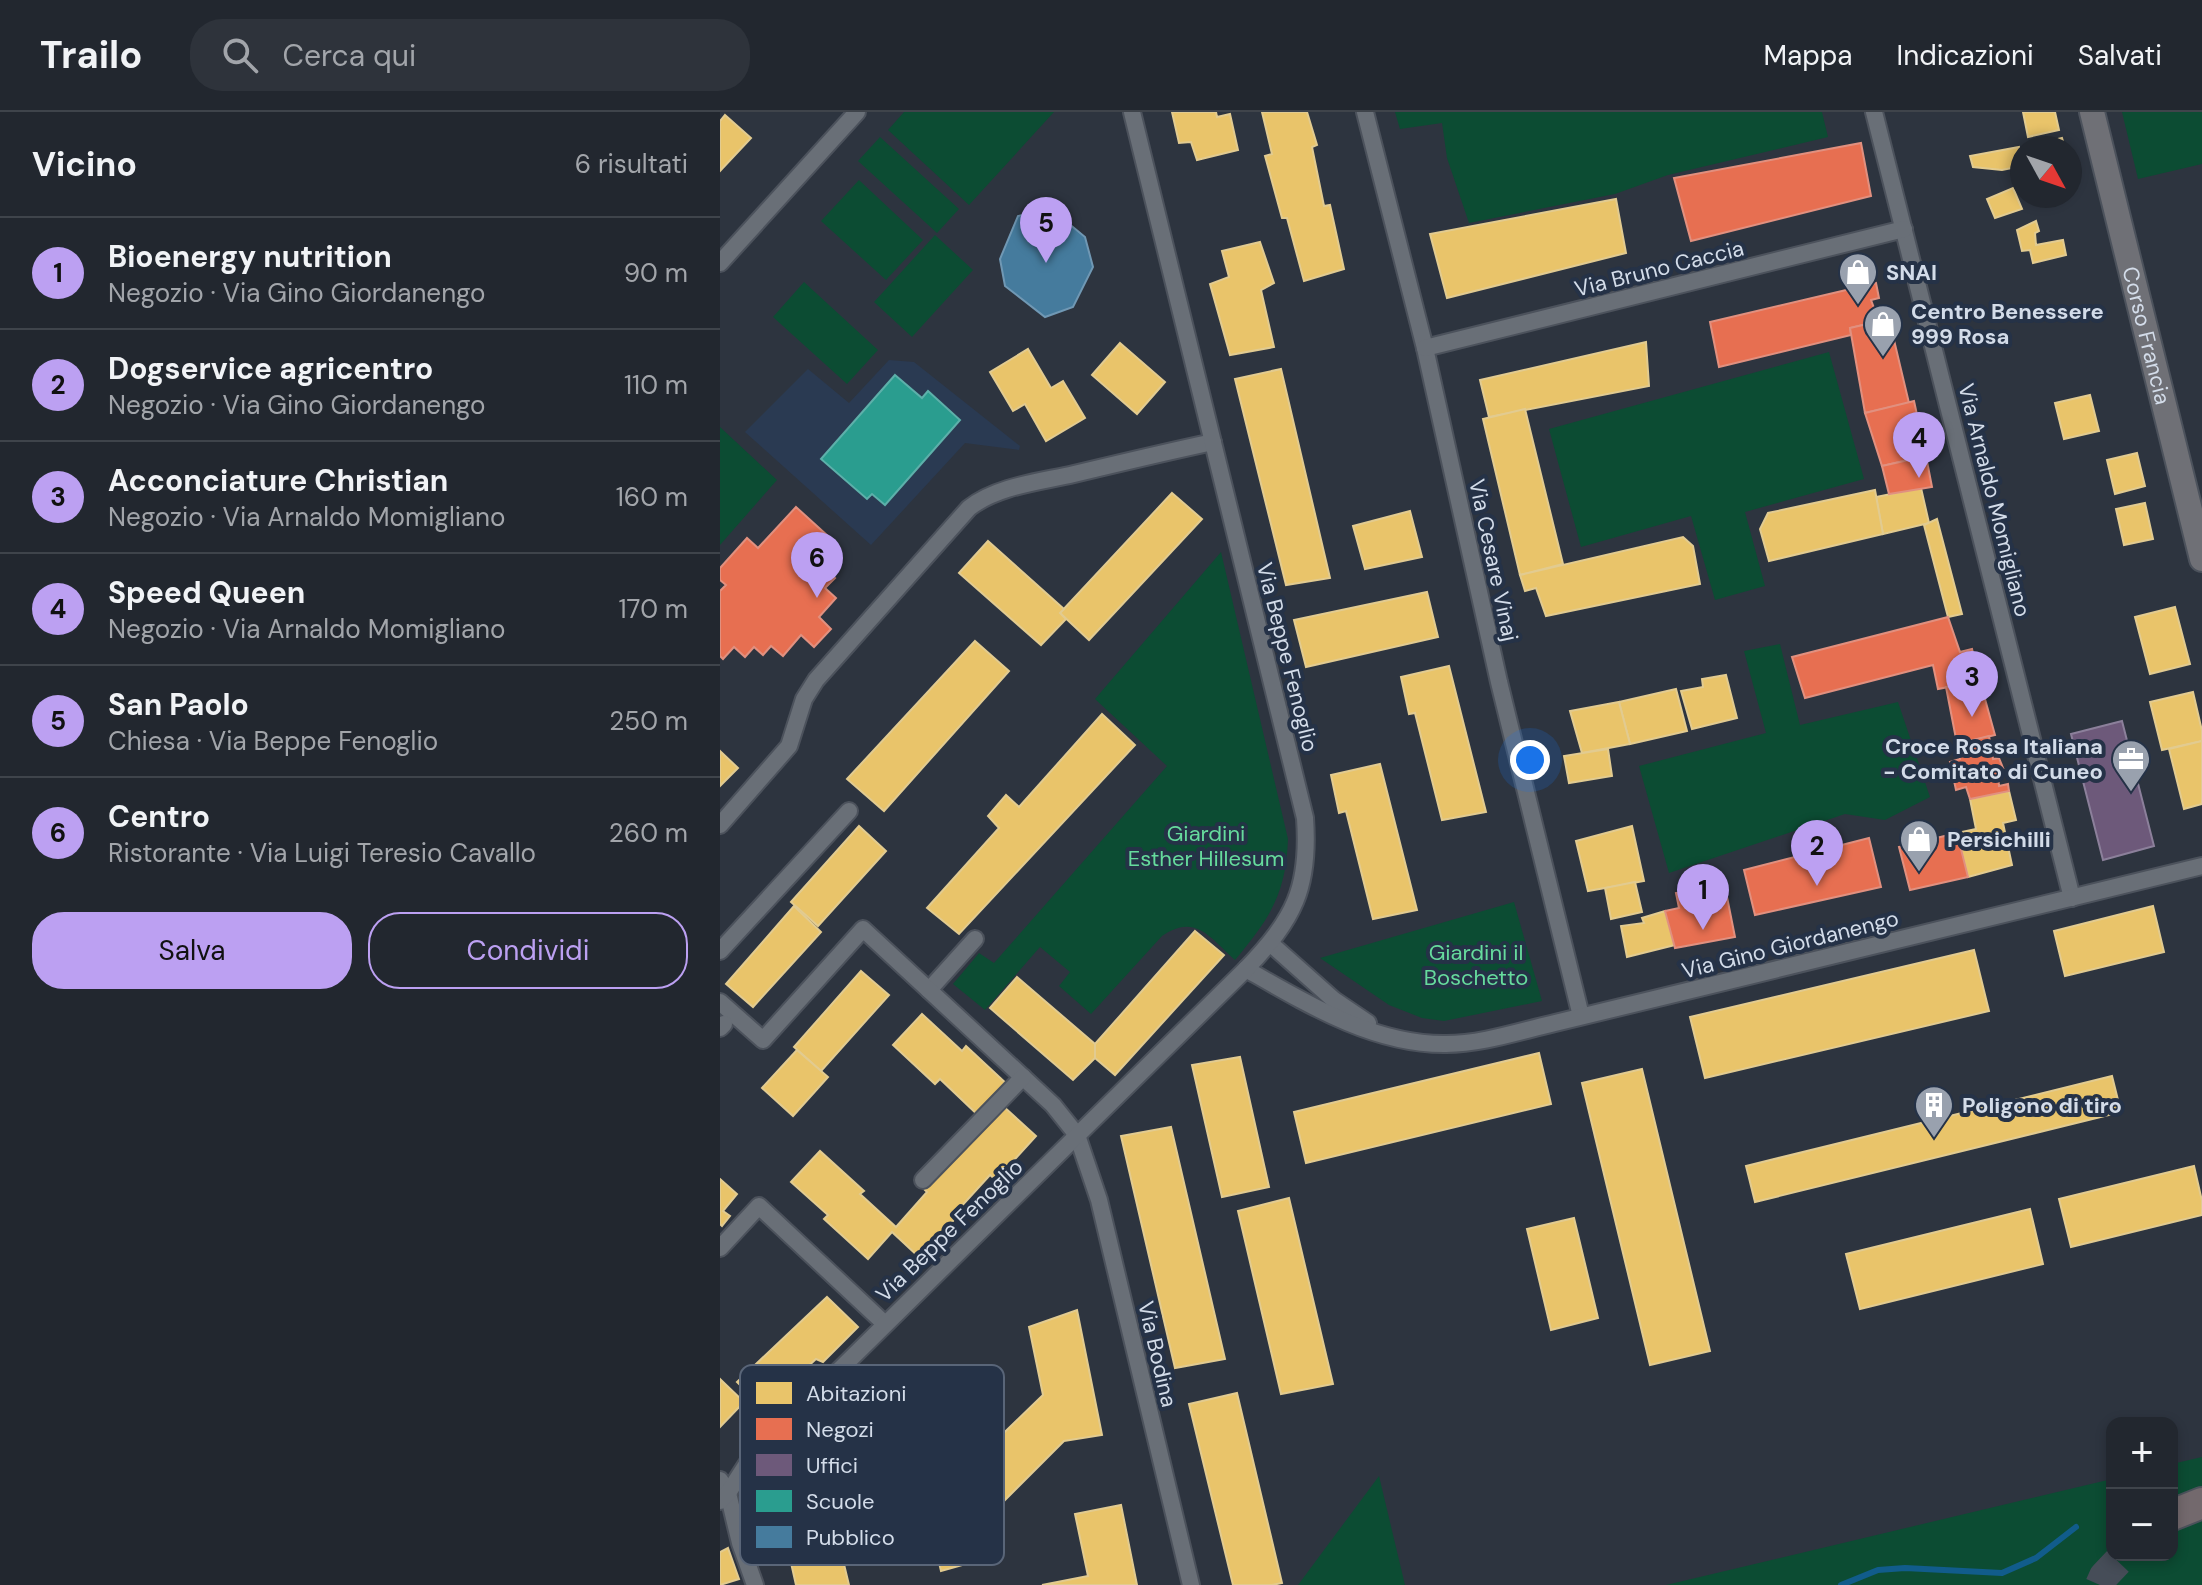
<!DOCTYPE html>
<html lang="it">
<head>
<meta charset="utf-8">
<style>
	:root { --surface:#22272f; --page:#2e333b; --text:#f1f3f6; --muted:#a2a5aa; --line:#3f444b; --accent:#bca0f2 }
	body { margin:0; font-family:"DM Sans",sans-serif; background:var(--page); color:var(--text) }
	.controls { position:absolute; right:24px; bottom:24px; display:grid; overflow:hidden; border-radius:16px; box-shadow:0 4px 12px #0003 }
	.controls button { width:72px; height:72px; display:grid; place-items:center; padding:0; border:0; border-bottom:2px solid var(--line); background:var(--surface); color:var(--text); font:40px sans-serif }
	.compass { position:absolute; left:1290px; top:24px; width:72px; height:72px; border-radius:50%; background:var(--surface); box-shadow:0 4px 12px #0003; rotate:130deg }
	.you { position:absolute; left:810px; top:648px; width:28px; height:28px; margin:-20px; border:6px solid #fff; border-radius:50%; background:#1a73e8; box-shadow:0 0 0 12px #1a73e833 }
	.badge { display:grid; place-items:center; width:52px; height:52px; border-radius:50%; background:var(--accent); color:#111; font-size:26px; font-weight:700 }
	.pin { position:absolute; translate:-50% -66px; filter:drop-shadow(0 2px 4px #0008) }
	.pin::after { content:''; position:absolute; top:42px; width:28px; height:24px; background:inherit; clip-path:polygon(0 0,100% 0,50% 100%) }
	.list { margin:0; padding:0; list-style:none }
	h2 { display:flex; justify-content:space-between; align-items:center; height:104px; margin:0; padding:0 32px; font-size:34px }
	h2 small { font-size:26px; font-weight:400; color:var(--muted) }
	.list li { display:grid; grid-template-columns:52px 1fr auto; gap:24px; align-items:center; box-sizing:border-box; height:112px; padding:0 32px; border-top:2px solid var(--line) }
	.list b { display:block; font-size:30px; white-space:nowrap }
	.list p { margin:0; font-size:26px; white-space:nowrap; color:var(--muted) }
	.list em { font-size:26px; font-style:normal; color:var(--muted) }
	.actions { display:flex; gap:16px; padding:24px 32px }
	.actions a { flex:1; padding:18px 0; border:2px solid var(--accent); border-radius:32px; text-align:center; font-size:28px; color:var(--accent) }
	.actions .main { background:var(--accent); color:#111 }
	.icon { flex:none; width:44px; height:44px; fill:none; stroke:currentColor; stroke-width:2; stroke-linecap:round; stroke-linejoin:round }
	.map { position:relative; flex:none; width:1482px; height:1473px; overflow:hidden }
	header { display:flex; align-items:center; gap:48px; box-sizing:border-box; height:112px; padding:0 40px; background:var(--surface); border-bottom:2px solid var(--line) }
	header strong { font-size:38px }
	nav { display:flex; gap:44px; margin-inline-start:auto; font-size:28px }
	.search { width:560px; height:72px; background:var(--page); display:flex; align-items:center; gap:20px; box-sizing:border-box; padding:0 28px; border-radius:32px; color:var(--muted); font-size:30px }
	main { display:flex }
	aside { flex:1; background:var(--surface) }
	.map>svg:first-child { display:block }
	.built { fill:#2a3a52 }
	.green { fill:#0c4c33 }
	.homes { fill:#e9c46a; stroke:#e2cb90; stroke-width:2 }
	.shops { fill:#e76f51; stroke:#e1907f; stroke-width:2 }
	.offices { fill:#6d597a; stroke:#8c809b; stroke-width:2 }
	.schools { fill:#2a9d8f; stroke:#5db0aa; stroke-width:2 }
	.public { fill:#457b9d; stroke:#7098b4; stroke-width:2 }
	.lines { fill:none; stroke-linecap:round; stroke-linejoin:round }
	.stream { stroke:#115c8b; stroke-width:6 }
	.highway-tunnel { stroke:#464d58; stroke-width:30; stroke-dasharray:30 15; stroke-linecap:butt }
	.street-casing { stroke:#4c525c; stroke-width:20 }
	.secondary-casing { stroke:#4c525c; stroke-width:28 }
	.highway-casing { stroke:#4c525c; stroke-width:34 }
	.street { stroke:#696f77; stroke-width:16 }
	.secondary { stroke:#6f7076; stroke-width:24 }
	.highway { stroke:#73696d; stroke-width:30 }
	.labels { text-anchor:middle; stroke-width:8; stroke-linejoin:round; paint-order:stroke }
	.street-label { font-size:22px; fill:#d3dce9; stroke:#253247 }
	.poi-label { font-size:22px; font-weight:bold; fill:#d3dce9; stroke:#253247; text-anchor:start }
	.park-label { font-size:22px; fill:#66db9d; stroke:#253247 }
	.key { fill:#253247; stroke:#596578; stroke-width:2 }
	.key-label { font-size:22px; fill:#d3dce9 }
</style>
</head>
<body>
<header>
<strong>Trailo</strong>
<div class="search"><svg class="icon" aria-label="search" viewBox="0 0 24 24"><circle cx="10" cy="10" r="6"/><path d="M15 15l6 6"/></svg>Cerca qui</div>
<nav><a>Mappa</a><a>Indicazioni</a><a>Salvati</a></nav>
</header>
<main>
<aside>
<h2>Vicino<small>6 risultati</small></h2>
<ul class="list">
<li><span class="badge">1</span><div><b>Bioenergy nutrition</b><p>Negozio · Via Gino Giordanengo</p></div><em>90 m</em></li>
<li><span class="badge">2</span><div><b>Dogservice agricentro</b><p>Negozio · Via Gino Giordanengo</p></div><em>110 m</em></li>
<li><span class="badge">3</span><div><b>Acconciature Christian</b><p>Negozio · Via Arnaldo Momigliano</p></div><em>160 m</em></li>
<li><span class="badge">4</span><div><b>Speed Queen</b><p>Negozio · Via Arnaldo Momigliano</p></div><em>170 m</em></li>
<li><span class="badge">5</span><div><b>San Paolo</b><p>Chiesa · Via Beppe Fenoglio</p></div><em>250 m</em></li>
<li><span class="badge">6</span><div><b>Centro</b><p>Ristorante · Via Luigi Teresio Cavallo</p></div><em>260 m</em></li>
</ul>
<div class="actions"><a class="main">Salva</a><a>Condividi</a></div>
</aside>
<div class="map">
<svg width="1482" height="1473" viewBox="0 0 1482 1473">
	<rect width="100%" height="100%" fill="#2d343f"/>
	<!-- built -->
	<path class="built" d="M169,248L194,250L300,334L299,338L245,331L151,433L25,320L88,257L129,291Z"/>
	<!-- green -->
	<g class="green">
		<path d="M184,0H334L249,93L168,18Z"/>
		<path d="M675,0H1102L1108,25L948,63L895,82L749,111L727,46L722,11L680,17Z"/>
		<path d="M1402,0H1482V52L1418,67Z"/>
		<path d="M160,25L239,97L217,121L138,49Z"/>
		<path d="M139,68L203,128L166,168L101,109Z"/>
		<path d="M215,123L253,158L192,225L154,190Z"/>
		<path d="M84,170L158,238L127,272L53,205Z"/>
		<path d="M1109,240L1144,367L1025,400L1045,474L995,488L971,404L861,435L829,317Z"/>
		<path d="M0,315L57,368L0,433Z"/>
		<path d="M501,440L568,727C566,782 550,806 515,848C490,826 476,801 442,824L371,902L339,874L350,860L320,835L265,898L233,872L259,841L274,851L447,654L375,587Z"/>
		<path d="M1060,532L1080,613L1178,590L1210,685L1165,708L1125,702L949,761L919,654L1046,621L1024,539Z"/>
		<path d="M794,790L822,889L724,909L702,906L669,893L600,846Z"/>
		<path d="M1482,1345V1381L1452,1393V1352Z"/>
		<path d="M659,1364L685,1473H578Z"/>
		<path d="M1392,1367V1443H1452V1414L1455,1418L1482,1405V1473H946Z"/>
	</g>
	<!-- homes -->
	<g class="homes">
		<path d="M452,0H496L497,5L510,2L518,38L477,48L471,30L459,31Z"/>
		<path d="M542,0H587L597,33L592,35L604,94L610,93L624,157L584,169L567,106H562L545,44L552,42Z"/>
		<path d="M1303,0H1335L1339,18L1308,25Z"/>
		<path d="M5,3L31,26L0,59V9Z"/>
		<path d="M1342,26L1345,36H1310L1309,34Z"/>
		<path d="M1299,35L1301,46L1294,48L1297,55L1282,58L1253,55L1250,44Z"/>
		<path d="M1293,76L1302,97L1275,106L1267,87Z"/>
		<path d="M896,87L906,141L727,186L710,122Z"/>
		<path d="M1316,109L1319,119L1315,121L1316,133L1343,128L1346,143L1313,151L1310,138L1302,139L1297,118Z"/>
		<path d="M540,130L554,171L541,178L554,235L510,243L490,172L509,165L502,139Z"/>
		<path d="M926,230L929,274L769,305L760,268Z"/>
		<path d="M400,231L445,270L417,302L372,263Z"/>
		<path d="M308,237L331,276L343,269L365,306L326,329L305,292L293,299L270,260Z"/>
		<path d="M561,257L610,466L566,473L515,267Z"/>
		<path d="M1370,283L1379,319L1344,327L1335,291Z"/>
		<path d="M805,297L843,452L800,463L763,307Z"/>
		<path d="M1417,341L1425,374L1395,382L1387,348Z"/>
		<path d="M1201,376L1209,411L1163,422L1156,385Z"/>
		<path d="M1155,378L1163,422L1049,449L1040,417L1048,401Z"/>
		<path d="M452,381L482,407L369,528L340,501Z"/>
		<path d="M1425,391L1433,427L1404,433L1396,397Z"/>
		<path d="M690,399L702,445L645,457L633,414Z"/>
		<path d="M1217,407L1242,502L1228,505L1204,413Z"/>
		<path d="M963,425L973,434L980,472L826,504L816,476L805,479L800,463Z"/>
		<path d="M268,429L344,497L340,501L346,507L321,533L239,461Z"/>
		<path d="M707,480L718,525L586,555L574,508Z"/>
		<path d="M1455,495L1470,552L1430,562L1415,505Z"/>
		<path d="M255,529L289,559L164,699L127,667Z"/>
		<path d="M729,554L766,700L722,708L695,601L689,602L681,565Z"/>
		<path d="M1006,563L1017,606L972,617L961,579L983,575L982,567Z"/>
		<path d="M956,577L967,619L910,632L899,590Z"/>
		<path d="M1473,580L1482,619V629L1442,638L1430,590Z"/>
		<path d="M899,590L910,632L862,641L850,599Z"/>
		<path d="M382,602L415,633L239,822L207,796L279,716L268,704L286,683L299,695Z"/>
		<path d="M1482,629V692L1464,697L1449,637Z"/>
		<path d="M888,637L892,664L849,671L844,644Z"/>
		<path d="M0,639L18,656L0,674Z"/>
		<path d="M660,652L697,798L653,807L626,699L619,701L611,663Z"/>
		<path d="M1289,679L1296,708L1283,711L1292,753L1248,765L1237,721L1256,717L1250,687Z"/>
		<path d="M139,714L166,739L98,814L71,790Z"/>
		<path d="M912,714L924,769L868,779L856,729Z"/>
		<path d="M915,770L922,800L891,807L885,776Z"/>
		<path d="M74,794L101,820L33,895L6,872Z"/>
		<path d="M1433,794L1444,840L1345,864L1334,819Z"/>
		<path d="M945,799L955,833L907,845L901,814L924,811L922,806Z"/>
		<path d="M475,819L504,843L395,963L375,946V932Z"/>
		<path d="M1254,838L1269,899L985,966L970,905Z"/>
		<path d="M141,859L169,883L101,959L74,935Z"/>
		<path d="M297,865L375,932V946L353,968L270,896Z"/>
		<path d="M202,902L242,939L246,934L289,974L260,1005L220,967L215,972L173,933Z"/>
		<path d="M77,938L108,965L73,1004L42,976Z"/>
		<path d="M819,941L831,992L586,1051L574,1000Z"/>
		<path d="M520,945L549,1075L502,1085L472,953Z"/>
		<path d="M922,957L990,1239L930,1253L862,971Z"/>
		<path d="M1392,964L1401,1000L1035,1090L1026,1054Z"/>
		<path d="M283,994L316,1024L276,1068L270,1063L238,1098L241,1100L200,1146L172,1120L148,1147L104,1107L108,1103L71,1070L100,1039L144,1079L140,1082L176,1115L207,1080L201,1074Z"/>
		<path d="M451,1015L505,1247L455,1256L401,1024Z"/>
		<path d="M1474,1054L1482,1089V1103L1351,1135L1339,1087Z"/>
		<path d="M0,1067L17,1082L3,1099L10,1104L2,1114L0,1112Z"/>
		<path d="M569,1086L613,1272L561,1282L518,1099Z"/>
		<path d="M1310,1097L1323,1152L1140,1197L1126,1142Z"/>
		<path d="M854,1106L878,1206L831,1218L807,1117Z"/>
		<path d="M107,1185L138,1215L103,1250L96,1247L82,1260L83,1269L50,1302L17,1270Z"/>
		<path d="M357,1198L382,1323L344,1329L259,1414L267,1446L221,1459L206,1396L323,1283L309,1215Z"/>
		<path d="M0,1267L24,1290L0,1315Z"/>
		<path d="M517,1281L562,1471L552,1473H513L469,1292Z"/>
		<path d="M401,1393L417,1473H322L368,1464L355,1402Z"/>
		<path d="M115,1415L129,1473H76L65,1424Z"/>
		<path d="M8,1436L19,1467L0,1473V1440Z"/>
	</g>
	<!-- shops -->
	<g class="shops">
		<path d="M1141,31L1151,84L971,129L954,66Z"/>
		<path d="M1156,171L1159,186L1151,188L1159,209L1130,216L1131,223L999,255L990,210Z"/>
		<path d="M1169,207L1189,291L1145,301L1130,216Z"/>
		<path d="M1194,289L1206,344L1162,354L1145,301Z"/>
		<path d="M1206,344L1212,375L1169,382L1162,354Z"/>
		<path d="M76,395L110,426L104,434L115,444L103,456L115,466L105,476L116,486L99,505L111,517L94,535L81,523L63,544L51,534L43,543L34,535L25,545L14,535L3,547L0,544V479L6,473L0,468V456L27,426L38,436Z"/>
		<path d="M1228,505L1240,540L1252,537L1260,569L1218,577L1213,553L1085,586L1072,545Z"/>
		<path d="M1260,569L1275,623L1237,632L1226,575Z"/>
		<path d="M1269,624L1273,647L1279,646L1283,656H1277L1279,674L1288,672L1289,679L1250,687L1246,675L1236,678L1230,650L1240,647L1237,632Z"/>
		<path d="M1237,721L1248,765L1190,778L1179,735Z"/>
		<path d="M1149,726L1161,775L1035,803L1024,758Z"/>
		<path d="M985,776L988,789L1007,785L1015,825L955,836L945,799L959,796L956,781Z"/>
	</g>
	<!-- offices -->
	<path class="offices" d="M1402,609L1434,734L1383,748L1351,622Z"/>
	<!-- schools -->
	<path class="schools" d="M175,263L202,286L208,279L240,308L165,393L152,382L147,387L101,347Z"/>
	<!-- public -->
	<path class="public" d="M330,96L365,125L373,155L353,195L325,205L285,174L280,147L298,104Z"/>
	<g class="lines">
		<!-- stream -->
		<path class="stream" d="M1121,1473L1158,1458L1185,1456L1282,1461L1316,1446L1356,1415"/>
		<!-- highway-tunnel -->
		<path class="highway-tunnel" d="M1380,1473L1384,1464L1404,1443"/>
		<defs>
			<g id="street">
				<path d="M645,0L705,236L779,570L861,904"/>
				<path d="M1154,0L1352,786"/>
				<path d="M0,151L137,0"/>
				<path d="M705,236L1184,117"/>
				<path d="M0,713L69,634L84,587L96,568L249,396C277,374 319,370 354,362C400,351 446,340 493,330"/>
				<path d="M551,832L614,888L648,911"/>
				<path d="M0,839L129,699"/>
				<path d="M526,857C587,892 654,933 726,932C762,932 800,919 835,911L1482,754"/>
				<path d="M209,878L255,827"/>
				<path d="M0,890L43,928L143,817L333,993L357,1023L379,1088L471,1473"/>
				<path d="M0,916L4,912"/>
				<path d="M203,1068L303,965"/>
				<path d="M0,1136L39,1094L165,1212"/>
				<path d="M0,1368L8,1381L20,1431L35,1473"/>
				<path d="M0,1389L8,1381L32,1344L526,857C574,807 590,776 585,706L412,0"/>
			</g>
			<g id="secondary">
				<path id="s1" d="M1372,0L1482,447"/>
			</g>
			<path id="highway" d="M1452,1403L1482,1391"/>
		</defs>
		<!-- street casing -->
		<use href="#street" class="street-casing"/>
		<!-- secondary casing -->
		<use href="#secondary" class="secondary-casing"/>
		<!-- highway casing -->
		<use href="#highway" class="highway-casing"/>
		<!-- street -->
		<use href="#street" class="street"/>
		<!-- secondary -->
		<use href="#secondary" class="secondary"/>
		<!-- highway -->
		<use href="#highway" class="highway"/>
	</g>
	<!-- icons -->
	<defs>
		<symbol id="shop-pin" viewBox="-11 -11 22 30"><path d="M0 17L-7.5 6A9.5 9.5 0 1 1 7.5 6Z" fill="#99a1ae" stroke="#253247"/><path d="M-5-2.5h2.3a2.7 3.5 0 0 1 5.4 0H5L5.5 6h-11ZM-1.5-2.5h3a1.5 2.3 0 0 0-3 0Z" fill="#fff"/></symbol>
		<symbol id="office-pin" viewBox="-11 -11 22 30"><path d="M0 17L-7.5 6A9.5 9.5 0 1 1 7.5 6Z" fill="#99a1ae" stroke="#253247"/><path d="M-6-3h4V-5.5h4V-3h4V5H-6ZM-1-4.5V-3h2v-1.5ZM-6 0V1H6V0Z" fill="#fff"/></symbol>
		<symbol id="building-pin" viewBox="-11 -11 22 30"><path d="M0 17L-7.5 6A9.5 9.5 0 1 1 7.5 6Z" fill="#99a1ae" stroke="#253247"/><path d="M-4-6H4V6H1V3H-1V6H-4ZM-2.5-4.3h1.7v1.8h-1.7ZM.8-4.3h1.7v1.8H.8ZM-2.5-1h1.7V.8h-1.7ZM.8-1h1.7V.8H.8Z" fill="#fff"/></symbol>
	</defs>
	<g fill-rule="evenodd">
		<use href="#shop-pin" x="1116" y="138" width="44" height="60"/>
		<use href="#shop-pin" x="1141" y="190" width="44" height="60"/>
		<use href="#office-pin" x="1389" y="625" width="44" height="60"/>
		<use href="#shop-pin" x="1177" y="705" width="44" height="60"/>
		<use href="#building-pin" x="1192" y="971" width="44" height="60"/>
	</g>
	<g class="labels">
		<!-- street labels -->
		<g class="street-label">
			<text transform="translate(939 156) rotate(-14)" y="8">Via Bruno Caccia</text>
			<text dy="8" stroke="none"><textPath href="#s1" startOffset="230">Corso Francia</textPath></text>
			<text transform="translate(1275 388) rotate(76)" y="8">Via Arnaldo Momigliano</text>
			<text transform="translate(774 448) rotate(78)" y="8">Via Cesare Vinaj</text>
			<text transform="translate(568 545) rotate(76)" y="8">Via Beppe Fenoglio</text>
			<text transform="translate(1070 832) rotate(-14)" y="8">Via Gino Giordanengo</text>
			<text transform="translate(229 1118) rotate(-44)" y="8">Via Beppe Fenoglio</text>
			<text transform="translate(438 1242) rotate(77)" y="8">Via Bodina</text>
		</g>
		<!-- poi labels -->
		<g class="poi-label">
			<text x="1166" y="168">SNAI</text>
			<text x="1191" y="207">Centro Benessere<tspan x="1191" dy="25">999 Rosa</tspan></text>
			<text x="1383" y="642" text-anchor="end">Croce Rossa Italiana<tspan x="1383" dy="25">- Comitato di Cuneo</tspan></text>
			<text x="1227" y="735">Persichilli</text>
			<text x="1242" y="1001">Poligono di tiro</text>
		</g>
		<!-- park labels -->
		<g class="park-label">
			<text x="486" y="729">Giardini<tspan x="486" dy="25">Esther Hillesum</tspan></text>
			<text x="756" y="848">Giardini il<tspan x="756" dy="25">Boschetto</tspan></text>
		</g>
	</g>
	<!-- legend -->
	<rect x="20" y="1253" width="264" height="200" rx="12" class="key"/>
	<rect x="36" y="1270" width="36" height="22" fill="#e9c46a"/>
	<rect x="36" y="1306" width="36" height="22" fill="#e76f51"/>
	<rect x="36" y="1342" width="36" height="22" fill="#6d597a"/>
	<rect x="36" y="1378" width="36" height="22" fill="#2a9d8f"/>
	<rect x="36" y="1414" width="36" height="22" fill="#457b9d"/>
	<g class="key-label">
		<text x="86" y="1289">Abitazioni</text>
		<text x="86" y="1325">Negozi</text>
		<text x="86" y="1361">Uffici</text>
		<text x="86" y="1397">Scuole</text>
		<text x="86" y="1433">Pubblico</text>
	</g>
</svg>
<div class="controls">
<button>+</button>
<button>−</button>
</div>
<svg class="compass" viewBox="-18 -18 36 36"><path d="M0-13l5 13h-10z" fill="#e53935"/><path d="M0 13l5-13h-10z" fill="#a2a5aa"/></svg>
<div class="you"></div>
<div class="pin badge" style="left:983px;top:818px">1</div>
<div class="pin badge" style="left:1097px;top:774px">2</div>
<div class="pin badge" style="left:1252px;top:605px">3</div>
<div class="pin badge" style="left:1199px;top:366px">4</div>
<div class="pin badge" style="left:326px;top:151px">5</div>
<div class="pin badge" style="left:97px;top:486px">6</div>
</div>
</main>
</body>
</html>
